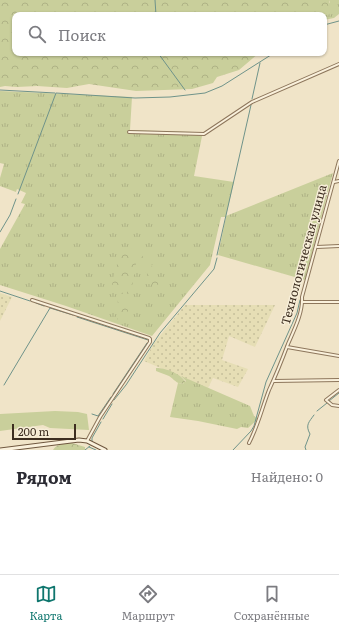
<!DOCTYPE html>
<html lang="ru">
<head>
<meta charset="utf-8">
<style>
	:root { --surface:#fff; --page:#f2f2f3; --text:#2b2b33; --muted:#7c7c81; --line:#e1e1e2; --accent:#0f766e }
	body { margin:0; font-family:Literata,serif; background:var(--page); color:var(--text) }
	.scale { position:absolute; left:12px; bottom:10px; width:64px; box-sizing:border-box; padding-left:4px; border:2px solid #3d2e20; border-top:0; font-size:11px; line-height:14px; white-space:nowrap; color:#3d2e20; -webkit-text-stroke:3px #f7eed8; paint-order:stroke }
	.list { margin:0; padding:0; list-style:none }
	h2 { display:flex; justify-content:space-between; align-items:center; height:52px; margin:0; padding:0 16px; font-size:17px }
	h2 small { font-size:13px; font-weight:400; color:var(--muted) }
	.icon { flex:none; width:22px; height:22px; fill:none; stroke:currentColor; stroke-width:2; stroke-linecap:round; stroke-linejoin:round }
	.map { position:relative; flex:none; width:339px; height:450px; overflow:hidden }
	.search { position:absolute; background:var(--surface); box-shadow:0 1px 3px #0004; left:12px; right:12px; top:12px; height:44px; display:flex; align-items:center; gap:10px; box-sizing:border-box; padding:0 14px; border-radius:8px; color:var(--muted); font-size:15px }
	.sheet { height:124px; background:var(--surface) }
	nav { display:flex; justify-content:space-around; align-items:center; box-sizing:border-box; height:56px; border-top:1px solid var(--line); background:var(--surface); font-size:11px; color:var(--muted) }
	nav a { display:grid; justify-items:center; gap:2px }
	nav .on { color:var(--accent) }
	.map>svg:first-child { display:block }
	.farmland { fill:url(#farmland-dots) }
	.grass { fill:url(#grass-tufts) }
	.forest { fill:url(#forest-crowns) }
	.garden { fill:#c9cf9b }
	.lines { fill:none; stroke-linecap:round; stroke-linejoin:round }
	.stream { stroke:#6f938a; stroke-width:1 }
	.street-casing { stroke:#8d765c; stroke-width:4 }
	.secondary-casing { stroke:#6f573f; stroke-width:5 }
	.street { stroke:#faf1dc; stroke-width:2 }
	.secondary { stroke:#faf1dc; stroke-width:3 }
	.labels { text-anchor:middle; stroke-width:3; stroke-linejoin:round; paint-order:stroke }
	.street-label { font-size:12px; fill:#3d2e20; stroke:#f7eed8 }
</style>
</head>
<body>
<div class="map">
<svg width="339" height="450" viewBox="0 0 339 450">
	<defs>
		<pattern id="farmland-dots" width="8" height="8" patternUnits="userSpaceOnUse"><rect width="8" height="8" fill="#e6deb5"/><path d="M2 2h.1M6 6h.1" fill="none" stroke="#c6bf9b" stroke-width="1.8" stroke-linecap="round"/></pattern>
		<pattern id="grass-tufts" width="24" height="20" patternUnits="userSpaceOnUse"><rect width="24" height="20" fill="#c9cf9b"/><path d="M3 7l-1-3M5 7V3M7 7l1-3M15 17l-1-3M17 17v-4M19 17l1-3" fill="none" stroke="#aeb285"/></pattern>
		<pattern id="forest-crowns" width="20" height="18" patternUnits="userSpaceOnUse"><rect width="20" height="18" fill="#c9cf9b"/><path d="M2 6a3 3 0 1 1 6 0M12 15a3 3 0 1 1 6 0" fill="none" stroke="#aeb285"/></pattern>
	</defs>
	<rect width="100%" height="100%" fill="#f0e4c8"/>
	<!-- farmland -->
	<g class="farmland">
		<path d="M0,293L12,297L0,321Z"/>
		<path d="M185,305H275L255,347L229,336L222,360L248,369L238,387L213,378L208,388L144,361L154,343Z"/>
	</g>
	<!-- grass -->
	<g class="grass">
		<path d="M330,0H339V14L334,18L324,20V15H321L330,2Z"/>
		<path d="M0,91L132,97L130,130L193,132L202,136L194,176L234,182L226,216L333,173L305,280L218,255L226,217H221L210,265L152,336L66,306L0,285V249L25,204L21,203L26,193L17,189L16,192L0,186V178L4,164L0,163Z"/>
		<path d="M181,376L250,406L254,416L258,419L248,428L241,427L237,429L198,421L170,417L178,383L183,384L186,381Z"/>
	</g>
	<!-- forest -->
	<g class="forest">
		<path d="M0,0H330L328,7L330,14L324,16V15H15V53H259L239,70L217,77L213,83L192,89L136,91L89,84L67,88L37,86L17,87L5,86L0,87Z"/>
		<path d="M128,248L139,251L145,260L151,262L154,274L158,278L159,283L158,285L139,283V278L148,274L144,271L140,272L141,264L139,262L136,264L127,316L125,320L121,321L117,319L118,296L121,293L128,292L121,286L116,287L112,285C114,273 117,261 123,250Z"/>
		<path d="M156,368C166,368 182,374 186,383C178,386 175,380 169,376C165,374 160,373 156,371Z"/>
		<path d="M72,443L85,447V450H53C57,443 65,444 72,443Z"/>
	</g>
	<!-- garden -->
	<path class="garden" d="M55,411L78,412L87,414L89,430L50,428L43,425L0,431V414Z"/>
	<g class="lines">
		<!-- stream -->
		<g class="stream">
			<path d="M155,0L156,15"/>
			<path d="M324,25L339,21"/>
			<path d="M158,53L185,90"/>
			<path d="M0,90L55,93"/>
			<path d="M252,99L260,63"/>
			<path d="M18,194L56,93L135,98L170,97L205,93L222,86L274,53"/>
			<path d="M0,232L10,215L16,199"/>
			<path d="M217,255L251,105"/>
			<path d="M0,291L30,301"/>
			<path d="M36,303L44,306"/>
			<path d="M77,317L148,340"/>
			<path d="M4,385L50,308L73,315"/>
			<path d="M113,394L147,343"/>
			<path d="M114,400L126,385L160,333L214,269L217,258"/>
			<path d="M329,401L339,393"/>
			<path d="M317,411L327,403"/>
			<path d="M92,414L98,416L111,397"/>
			<path d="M103,419L112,404"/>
			<path d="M92,441V438L101,422"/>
			<path d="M89,447L96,450"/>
			<path d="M85,450L90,446"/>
			<path d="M233,450L251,431L254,426L266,382L297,313L300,300"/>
			<path d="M306,450L305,447L310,434C305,425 309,422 314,415"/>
		</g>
		<defs>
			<g id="street">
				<path d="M129,132L204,134L252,102L339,64"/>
				<path d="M334,182L339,181"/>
				<path d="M317,247L339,246"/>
				<path d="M32,300L149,338L150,339V342L100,417L87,441"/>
				<path d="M302,302H339"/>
				<path d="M287,347L339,356"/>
				<path d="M274,381L339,380"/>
				<path d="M339,390L326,400L332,405L339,406"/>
				<path d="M249,443C258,426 262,408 269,390C276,375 282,360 288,344C294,330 303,313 302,297L339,161"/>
			</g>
			<path id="secondary" d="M0,450L79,440L87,441L105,450"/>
		</defs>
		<!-- street casing -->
		<use href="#street" class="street-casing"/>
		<!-- secondary casing -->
		<use href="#secondary" class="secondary-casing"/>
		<!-- street -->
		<use href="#street" class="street"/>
		<!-- secondary -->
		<use href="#secondary" class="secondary"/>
	</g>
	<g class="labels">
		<!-- street labels -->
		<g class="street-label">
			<text transform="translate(304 255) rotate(-75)" y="4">Технологическая улица</text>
		</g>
	</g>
</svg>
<div class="scale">200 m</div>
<div class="search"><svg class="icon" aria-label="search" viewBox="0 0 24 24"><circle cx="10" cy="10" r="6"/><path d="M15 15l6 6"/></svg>Поиск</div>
</div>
<section class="sheet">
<h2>Рядом<small>Найдено: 0</small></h2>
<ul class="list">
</ul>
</section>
<nav>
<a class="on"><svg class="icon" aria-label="map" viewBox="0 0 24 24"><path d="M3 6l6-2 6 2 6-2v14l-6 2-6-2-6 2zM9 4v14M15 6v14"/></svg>Карта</a>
<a><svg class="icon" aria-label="directions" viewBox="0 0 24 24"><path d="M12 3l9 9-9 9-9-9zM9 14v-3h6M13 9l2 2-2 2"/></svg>Маршрут</a>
<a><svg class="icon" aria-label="saved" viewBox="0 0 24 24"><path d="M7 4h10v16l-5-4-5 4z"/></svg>Сохранённые</a>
</nav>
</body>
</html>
